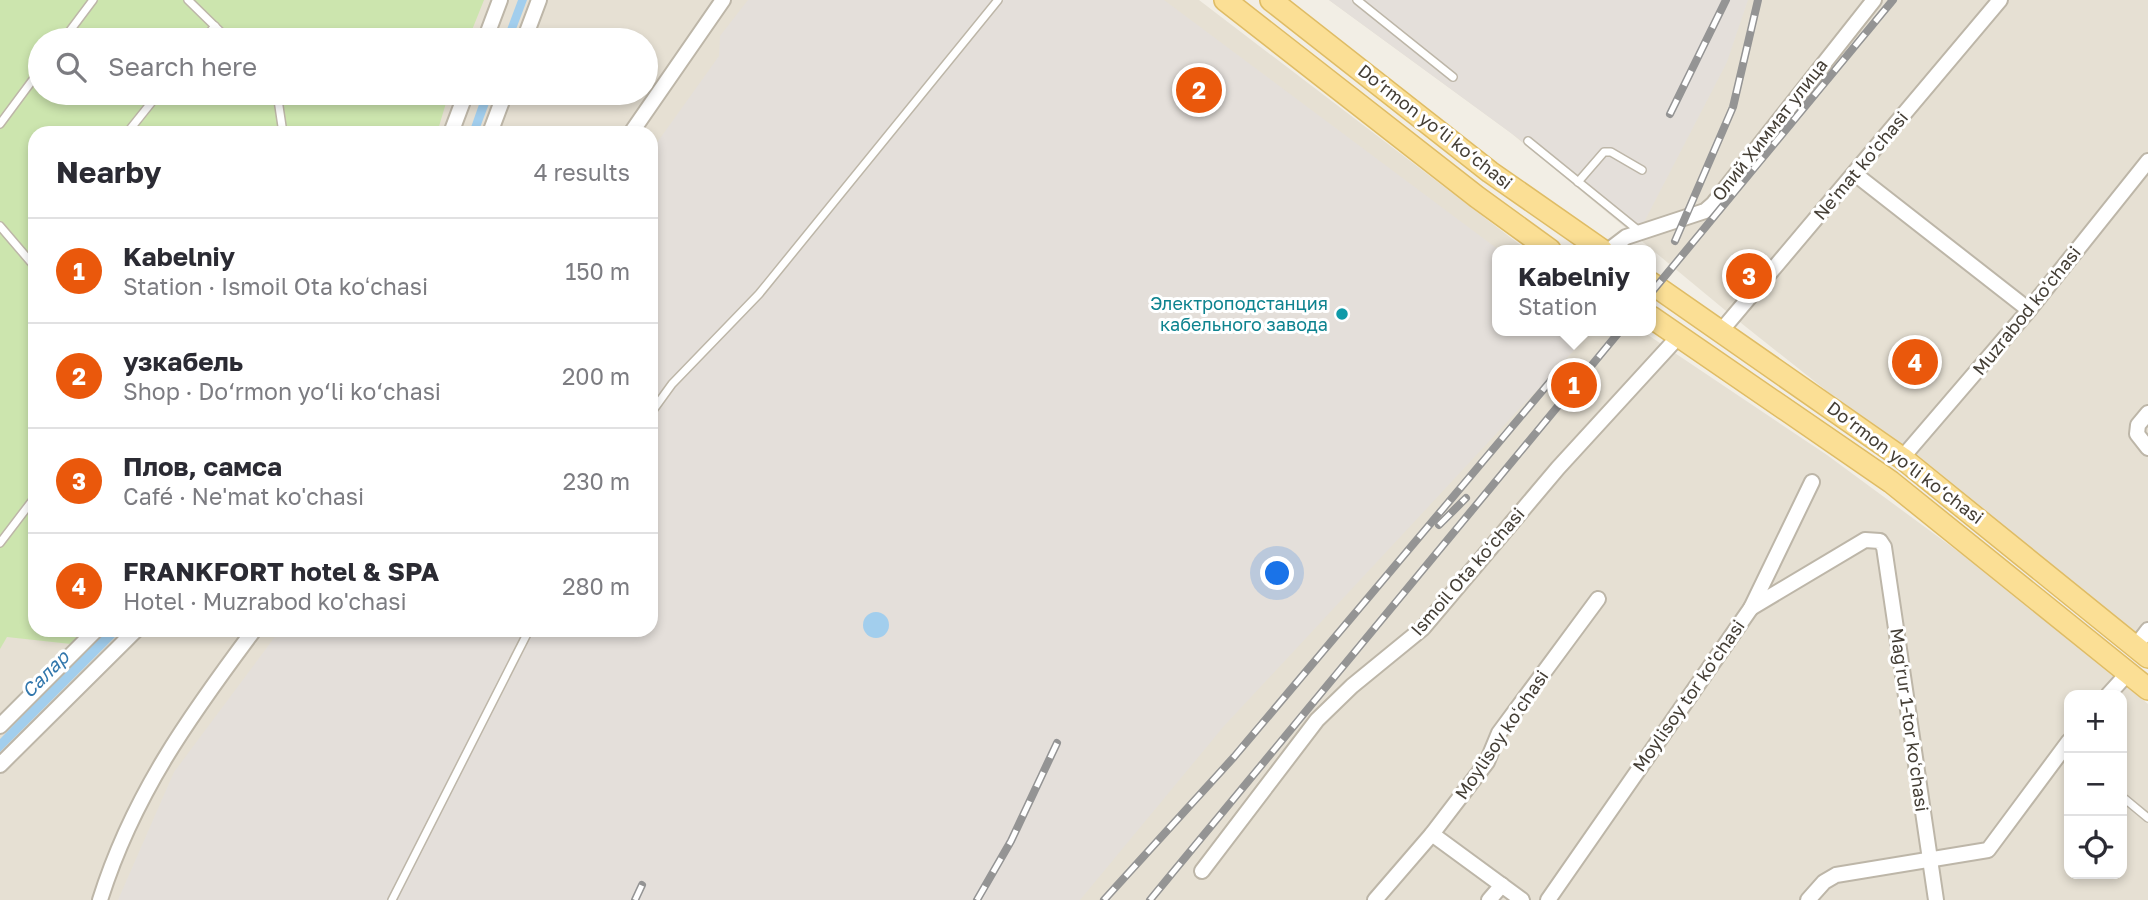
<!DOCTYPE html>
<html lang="en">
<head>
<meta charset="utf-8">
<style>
	:root { --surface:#fff; --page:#f7f7f7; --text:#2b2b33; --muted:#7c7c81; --line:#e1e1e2; --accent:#ea580c }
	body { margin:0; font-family:"Golos Text",sans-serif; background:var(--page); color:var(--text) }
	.controls { position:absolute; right:21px; bottom:21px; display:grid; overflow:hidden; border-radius:14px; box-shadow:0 4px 10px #0003 }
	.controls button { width:63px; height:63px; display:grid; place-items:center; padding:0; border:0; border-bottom:2px solid var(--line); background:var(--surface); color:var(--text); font:35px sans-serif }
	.you { position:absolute; left:1278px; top:574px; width:24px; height:24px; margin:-18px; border:5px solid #fff; border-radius:50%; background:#1a73e8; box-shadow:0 0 0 10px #1a73e833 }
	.badge { display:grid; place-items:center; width:46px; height:46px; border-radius:50%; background:var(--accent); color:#fff; font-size:23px; font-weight:700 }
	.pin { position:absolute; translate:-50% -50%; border:4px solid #fff; box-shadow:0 2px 7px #0006 }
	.popup { position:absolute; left:1492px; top:245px; width:164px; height:91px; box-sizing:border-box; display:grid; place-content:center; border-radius:14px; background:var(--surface); filter:drop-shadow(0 2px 5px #0005); font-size:23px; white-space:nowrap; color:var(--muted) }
	.popup b { font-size:26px; color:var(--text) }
	.popup::after { content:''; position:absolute; left:50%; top:100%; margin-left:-14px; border:14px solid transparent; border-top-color:var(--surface) }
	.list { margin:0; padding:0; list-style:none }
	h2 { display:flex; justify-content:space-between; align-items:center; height:91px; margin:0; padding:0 28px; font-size:30px }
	h2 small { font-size:23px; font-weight:400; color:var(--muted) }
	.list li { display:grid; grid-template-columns:46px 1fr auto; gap:21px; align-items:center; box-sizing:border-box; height:105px; padding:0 28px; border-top:2px solid var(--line) }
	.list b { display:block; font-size:26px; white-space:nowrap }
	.list p { margin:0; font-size:23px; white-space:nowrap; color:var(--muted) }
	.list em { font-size:23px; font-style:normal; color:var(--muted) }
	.icon { flex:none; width:38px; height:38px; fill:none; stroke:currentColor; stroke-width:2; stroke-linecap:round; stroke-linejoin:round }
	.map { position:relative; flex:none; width:2148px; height:900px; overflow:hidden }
	.search { position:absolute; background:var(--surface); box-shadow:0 4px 10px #0003; left:28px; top:28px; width:630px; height:77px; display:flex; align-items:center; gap:18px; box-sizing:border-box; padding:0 24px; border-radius:38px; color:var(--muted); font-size:26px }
	.panel { position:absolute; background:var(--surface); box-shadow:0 4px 10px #0003; left:28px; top:126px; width:630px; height:511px; border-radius:21px }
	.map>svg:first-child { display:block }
	.residential { fill:#e6e0d3; fill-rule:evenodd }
	.industrial { fill:#e4dfda }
	.green { fill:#cce5ae }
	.water { fill:#a2ceed }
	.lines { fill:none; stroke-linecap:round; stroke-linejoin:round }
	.lane-casing { stroke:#bdb6a8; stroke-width:10 }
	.street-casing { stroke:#bdb6a8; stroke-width:18 }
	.primary-casing { stroke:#dfbc65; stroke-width:24 }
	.lane { stroke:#fff; stroke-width:7 }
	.street { stroke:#fff; stroke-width:14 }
	.primary { stroke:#fbdf95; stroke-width:21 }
	.rail-casing { stroke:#949494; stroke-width:8 }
	.rail { stroke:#fff; stroke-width:5; stroke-dasharray:16; stroke-linecap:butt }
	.culture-dot { fill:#0f9aa8; stroke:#fff; stroke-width:2.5 }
	.labels { text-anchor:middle; stroke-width:6; stroke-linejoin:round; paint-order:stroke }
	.street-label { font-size:18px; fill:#443e35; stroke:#fff }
	.culture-label { font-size:18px; fill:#0d838f; stroke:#fff; text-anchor:end }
	.water-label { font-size:19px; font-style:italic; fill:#3277ac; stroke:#fff }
</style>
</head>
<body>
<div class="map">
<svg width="2148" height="900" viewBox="0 0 2148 900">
	<rect width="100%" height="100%" fill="#f2eee5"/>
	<!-- residential -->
	<g class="residential">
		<path d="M0,0H1199L1527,250H1497V331H1642L1827,455L1986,572L2148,704V900H0ZM40,40H646V93H40ZM35,133H651V630H35ZM2069,695H2122V874H2069Z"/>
		<path d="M1329,0H2148V646L1731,315L1511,133Z"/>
	</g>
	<!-- industrial -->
	<g class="industrial">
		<path d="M748,0H1164L1499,250L1497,331H1592L1224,726L1080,900H118L174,772L280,630H651V151L719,56L720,36Z"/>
		<path d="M1329,0H1748L1727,62L1641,228Z"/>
	</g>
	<!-- green -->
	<path class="green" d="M0,0H484L468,40H40V93H449L437,133H35V630H83L71,644L7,637L0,649Z"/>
	<!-- water -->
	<g class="water">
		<path d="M518,0H527L512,40H503Z"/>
		<path d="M483,93H493L478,133H469Z"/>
		<circle cx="876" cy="625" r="13"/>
		<path d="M106,630H122L0,752V739Z"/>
	</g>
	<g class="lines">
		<defs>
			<g id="lane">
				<path d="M188,0L229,40"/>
				<path d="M1357,0L1453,77"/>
				<path d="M63,40L93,0"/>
				<path d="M203,40L215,26"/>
				<path d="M277,93L283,133"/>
				<path d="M0,124L40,70"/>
				<path d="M127,133L159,93"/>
				<path d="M1528,141L1639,231"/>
				<path d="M1578,182L1604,152H1611L1642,170"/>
				<path d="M0,226L35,267"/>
				<path d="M651,413L672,384L759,294L998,0"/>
				<path d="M0,543L35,497"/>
				<path d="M2125,799L2148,818"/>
				<path d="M392,900L529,630"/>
			</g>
			<g id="street">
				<path d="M485,40L500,0"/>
				<path d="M524,40L539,0"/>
				<path d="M451,133L466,93"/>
				<path d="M490,133L505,93"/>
				<path d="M631,133L723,0"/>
				<path d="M1855,174L2029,310"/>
				<path d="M1609,250L1626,237L1705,211L1713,204L1874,0"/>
				<path d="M1721,331L2000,0"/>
				<path d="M2148,413L2138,425L2137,434L2148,448"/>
				<path d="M1902,458L2029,310L2148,161"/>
				<path d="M1751,608L1865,540L1880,541L1884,547L1936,900"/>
				<path d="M2135,647L2148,630"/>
				<path d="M2108,695L2128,673"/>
				<path d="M0,726L96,630"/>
				<path d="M0,765L136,630"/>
				<path d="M1432,834L1522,900"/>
				<path d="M1202,871L1317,720L1352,686L1423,628L1558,468L1679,336"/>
				<path d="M100,900C133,795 189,717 254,630"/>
				<path d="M1375,900L1432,834L1487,762L1499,733L1598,599"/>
				<path d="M1489,900L1502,885"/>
				<path d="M1548,900L1751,608L1812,482"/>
				<path d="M1808,900L1824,882L1836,875L1988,850L2069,741"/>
			</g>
			<g id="primary">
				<path d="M1225,0L1477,197L1550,250"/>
				<path d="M1271,0L1490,172L1602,250"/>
				<path d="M1651,283L1902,458L2148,657"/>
				<path d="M1651,317L1891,482L2148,689"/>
			</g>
		</defs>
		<!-- lane casing -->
		<use href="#lane" class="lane-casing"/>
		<!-- street casing -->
		<use href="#street" class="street-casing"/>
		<!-- primary casing -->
		<use href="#primary" class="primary-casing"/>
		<!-- lane -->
		<use href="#lane" class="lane"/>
		<!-- street -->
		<use href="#street" class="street"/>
		<!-- primary -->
		<use href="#primary" class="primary"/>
		<defs>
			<g id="rail">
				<path d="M1670,114L1726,0"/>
				<path d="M1675,241L1733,107L1758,0"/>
				<path d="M1651,293L1893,0"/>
				<path d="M1439,525L1466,498"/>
				<path d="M635,900L642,885"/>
				<path d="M977,900L1011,841L1057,743"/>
				<path d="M1104,900L1234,757L1564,365"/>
				<path d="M1150,900L1620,331"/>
			</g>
		</defs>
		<!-- rail casing -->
		<use href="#rail" class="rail-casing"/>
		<!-- rail -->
		<use href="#rail" class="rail"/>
	</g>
	<!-- markers -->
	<circle class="culture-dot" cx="1342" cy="314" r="7"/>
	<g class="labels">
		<!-- street labels -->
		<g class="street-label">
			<text transform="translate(1435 127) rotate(38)" y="6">Do‘rmon yo‘li ko‘chasi</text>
			<text transform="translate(1770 130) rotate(-52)" y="6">Олий Химмат улица</text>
			<text transform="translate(1861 166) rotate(-50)" y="6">Ne'mat ko'chasi</text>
			<text transform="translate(2027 311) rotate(-51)" y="6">Muzrabod ko'chasi</text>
			<text transform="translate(1905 463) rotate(37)" y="6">Do‘rmon yo‘li ko‘chasi</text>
			<text transform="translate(1468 572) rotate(-49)" y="6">Ismoil Ota koʻchasi</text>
			<text transform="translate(1689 696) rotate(-55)" y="6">Moylisoy tor ko'chasi</text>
			<text transform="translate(1909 720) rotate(82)" y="6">Magʻrur 1-tor koʻchasi</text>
			<text transform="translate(1502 735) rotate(-56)" y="6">Moylisoy koʻchasi</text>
		</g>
		<!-- culture labels -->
		<g class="culture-label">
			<text x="1328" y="310">Электроподстанция<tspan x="1328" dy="21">кабельного завода</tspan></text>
		</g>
		<!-- water labels -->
		<g class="water-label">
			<text transform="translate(45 674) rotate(-45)" y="7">Салар</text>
		</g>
	</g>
</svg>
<div class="controls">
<button>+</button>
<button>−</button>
<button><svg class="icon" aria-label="locate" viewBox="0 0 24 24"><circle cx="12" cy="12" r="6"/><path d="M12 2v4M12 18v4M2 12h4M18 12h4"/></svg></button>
</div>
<div class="you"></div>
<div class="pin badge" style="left:1574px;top:385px">1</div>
<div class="popup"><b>Kabelniy</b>Station</div>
<div class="pin badge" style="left:1199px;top:90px">2</div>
<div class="pin badge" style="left:1749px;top:276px">3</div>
<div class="pin badge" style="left:1915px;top:362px">4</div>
<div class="search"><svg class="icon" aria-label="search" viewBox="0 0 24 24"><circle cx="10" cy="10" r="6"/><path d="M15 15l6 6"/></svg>Search here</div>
<section class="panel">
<h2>Nearby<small>4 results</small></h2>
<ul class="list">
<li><span class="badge">1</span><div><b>Kabelniy</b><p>Station · Ismoil Ota koʻchasi</p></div><em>150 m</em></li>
<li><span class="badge">2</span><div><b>узкабель</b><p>Shop · Do‘rmon yo‘li ko‘chasi</p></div><em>200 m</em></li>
<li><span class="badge">3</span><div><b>Плов, самса</b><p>Café · Ne'mat ko'chasi</p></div><em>230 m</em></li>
<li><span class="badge">4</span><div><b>FRANKFORT hotel &amp; SPA</b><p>Hotel · Muzrabod ko'chasi</p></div><em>280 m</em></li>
</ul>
</section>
</div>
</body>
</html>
